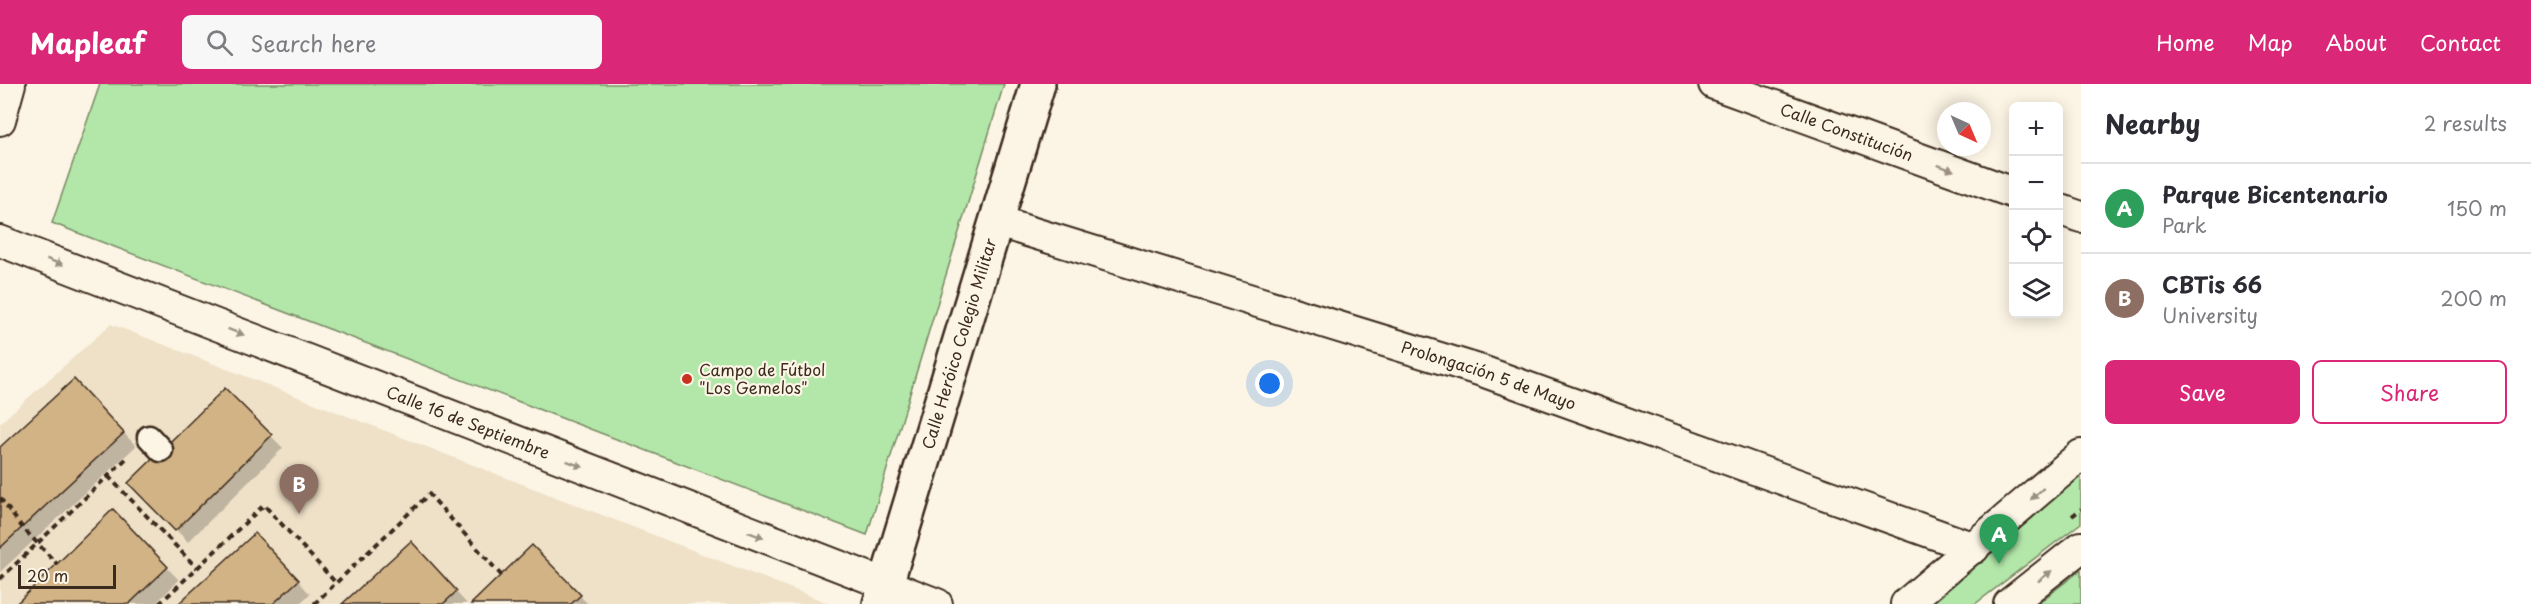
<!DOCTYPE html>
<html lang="en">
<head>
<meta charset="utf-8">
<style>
	:root { --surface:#fff; --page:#f7f7f7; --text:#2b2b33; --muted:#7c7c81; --line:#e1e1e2; --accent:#db2777 }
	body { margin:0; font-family:"Playpen Sans",sans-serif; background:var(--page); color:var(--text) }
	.controls { position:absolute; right:18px; top:18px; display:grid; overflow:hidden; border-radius:9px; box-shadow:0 3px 15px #0003 }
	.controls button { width:54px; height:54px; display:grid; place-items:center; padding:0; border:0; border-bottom:2px solid var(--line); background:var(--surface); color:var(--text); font:30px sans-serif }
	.compass { position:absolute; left:1937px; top:18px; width:54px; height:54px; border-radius:50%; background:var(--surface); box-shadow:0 3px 15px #0003; rotate:136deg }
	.scale { position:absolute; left:18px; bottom:15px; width:98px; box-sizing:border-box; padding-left:6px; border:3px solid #3b2a1e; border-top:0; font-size:16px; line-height:21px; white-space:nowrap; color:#3b2a1e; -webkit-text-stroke:4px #fcf5e5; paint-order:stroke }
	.you { position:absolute; left:1270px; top:300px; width:21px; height:21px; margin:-15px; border:4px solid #fff; border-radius:50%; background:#1a73e8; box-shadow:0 0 0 9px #1a73e833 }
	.badge { display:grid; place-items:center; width:39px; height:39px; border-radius:50%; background:var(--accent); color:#fff; font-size:20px; font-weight:700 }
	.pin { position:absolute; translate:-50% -50px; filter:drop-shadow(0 2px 3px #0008) }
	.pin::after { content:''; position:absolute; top:32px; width:21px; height:18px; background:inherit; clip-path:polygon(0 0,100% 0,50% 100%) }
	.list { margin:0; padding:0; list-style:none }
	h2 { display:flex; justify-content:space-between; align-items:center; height:78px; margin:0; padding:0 24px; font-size:26px }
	h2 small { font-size:20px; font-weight:400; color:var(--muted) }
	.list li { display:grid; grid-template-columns:39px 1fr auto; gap:18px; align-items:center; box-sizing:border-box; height:90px; padding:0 24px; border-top:2px solid var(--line) }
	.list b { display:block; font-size:22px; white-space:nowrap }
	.list p { margin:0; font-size:20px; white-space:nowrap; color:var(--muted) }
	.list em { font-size:20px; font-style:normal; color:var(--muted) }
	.actions { display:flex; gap:12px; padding:18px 24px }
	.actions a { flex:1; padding:14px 0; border:2px solid var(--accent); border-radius:9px; text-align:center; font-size:21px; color:var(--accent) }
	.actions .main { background:var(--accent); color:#fff }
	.icon { flex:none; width:33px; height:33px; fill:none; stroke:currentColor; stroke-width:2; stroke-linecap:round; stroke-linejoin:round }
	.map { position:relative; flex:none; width:2081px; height:520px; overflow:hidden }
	header { display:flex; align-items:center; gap:36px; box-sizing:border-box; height:84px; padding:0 30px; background:var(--accent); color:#fff }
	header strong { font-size:28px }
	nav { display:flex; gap:33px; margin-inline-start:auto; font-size:21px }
	.search { width:420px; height:54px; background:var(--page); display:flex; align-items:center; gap:15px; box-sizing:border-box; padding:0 21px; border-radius:9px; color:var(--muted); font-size:22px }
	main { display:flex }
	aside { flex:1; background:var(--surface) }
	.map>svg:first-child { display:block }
	.built { fill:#efe1c8 }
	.green { fill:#b3e7a9; stroke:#778864; stroke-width:1.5 }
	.shadow { fill:#0003 }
	.building { fill:#d2b386; stroke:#3b2a1e; stroke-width:1.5 }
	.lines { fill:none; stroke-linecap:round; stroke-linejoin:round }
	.pedestrian-casing { stroke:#3b2a1e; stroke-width:27 }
	.minor-casing { stroke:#3b2a1e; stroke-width:34 }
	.tertiary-casing { stroke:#3b2a1e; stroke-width:38 }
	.path { stroke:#3b2a1e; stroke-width:4; stroke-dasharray:6 4.5; stroke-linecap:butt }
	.pedestrian { stroke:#fcf5e5; stroke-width:22 }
	.minor { stroke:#fcf5e5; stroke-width:30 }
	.tertiary { stroke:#fcf5e5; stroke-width:33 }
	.oneway { fill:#9c9082 }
	.poi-dot { fill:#c8321e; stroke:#fcf5e5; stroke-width:2 }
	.labels { text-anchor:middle; stroke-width:4.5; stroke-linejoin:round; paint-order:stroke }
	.street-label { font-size:16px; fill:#3b2a1e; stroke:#fcf5e5 }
	.poi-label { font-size:16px; fill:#3b2a1e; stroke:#fcf5e5; text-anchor:start }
</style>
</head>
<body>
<header>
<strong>Mapleaf</strong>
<div class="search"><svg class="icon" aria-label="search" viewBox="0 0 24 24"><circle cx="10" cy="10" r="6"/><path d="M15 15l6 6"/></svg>Search here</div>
<nav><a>Home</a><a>Map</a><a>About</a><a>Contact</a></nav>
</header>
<main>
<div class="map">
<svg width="2081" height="520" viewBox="0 0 2081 520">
	<rect width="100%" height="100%" fill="#fcf5e5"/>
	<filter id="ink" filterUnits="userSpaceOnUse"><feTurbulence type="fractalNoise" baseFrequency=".0167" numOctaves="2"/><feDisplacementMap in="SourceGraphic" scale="12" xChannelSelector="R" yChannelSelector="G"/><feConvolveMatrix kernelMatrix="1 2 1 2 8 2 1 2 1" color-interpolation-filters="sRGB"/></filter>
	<g filter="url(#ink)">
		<!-- built -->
		<path class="built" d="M111,240L831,520H0V339Z"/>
		<!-- green -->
		<g class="green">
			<path d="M100,0H1004L867,451L52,139Z"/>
			<path d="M2081,387V439L1975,520H1923Z"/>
			<path d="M2081,486V520H2037Z"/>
		</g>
		<!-- shadow -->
		<g class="shadow">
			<path d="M225,306L283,364L188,458L130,399Z"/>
			<path d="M86,309L136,362L0,488V365Z"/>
			<path d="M113,428L179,496L155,520H18Z"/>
			<path d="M532,463L588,520H473Z"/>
			<path d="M268,464L310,510L299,520H180Z"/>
			<path d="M424,472L467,520H344Z"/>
		</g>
		<!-- building -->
		<g class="building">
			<path d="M74,295L124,349L0,464V363Z"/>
			<path d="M225,304L272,351L175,447L128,399Z"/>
			<path d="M113,425L168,483L129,520H16Z"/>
			<path d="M255,449L299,496L273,520H178Z"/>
			<path d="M411,457L457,507L443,520H342Z"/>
			<path d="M532,461L581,511L571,520H471Z"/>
		</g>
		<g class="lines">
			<defs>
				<path id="pedestrian" d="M149,353L161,366"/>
				<g id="minor">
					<path id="s1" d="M1714,0L2014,109"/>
					<path d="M0,36L10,0"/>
					<path d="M2058,125L2081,133"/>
					<path id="s2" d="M998,138L1482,287L1974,464"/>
					<path id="s3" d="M0,157L937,520"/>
					<path d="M1906,520L2081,371"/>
					<path d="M2009,520L2081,463"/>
				</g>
				<g id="tertiary">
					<path id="s4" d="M880,520L1038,0"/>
				</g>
			</defs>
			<!-- pedestrian casing -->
			<use href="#pedestrian" class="pedestrian-casing"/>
			<!-- minor casing -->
			<use href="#minor" class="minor-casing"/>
			<!-- tertiary casing -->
			<use href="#tertiary" class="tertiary-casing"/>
			<!-- path -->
			<g class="path">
				<path d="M108,392L197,484"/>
				<path d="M0,414L22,443L57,480"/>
				<path d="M2072,432L2081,425"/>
				<path d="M0,495L129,372"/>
				<path d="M159,520L264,421L336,499"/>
				<path d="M314,520L429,410L501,491"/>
			</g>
			<!-- pedestrian -->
			<use href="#pedestrian" class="pedestrian"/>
			<!-- minor -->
			<use href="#minor" class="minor"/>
			<!-- tertiary -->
			<use href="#tertiary" class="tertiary"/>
		</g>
		<!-- one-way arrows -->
		<defs><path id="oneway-solid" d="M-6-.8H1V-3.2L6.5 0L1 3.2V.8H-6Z" transform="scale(1.5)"/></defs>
		<g class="oneway">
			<use href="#oneway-solid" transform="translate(1946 84) rotate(20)"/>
			<use href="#oneway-solid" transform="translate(55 178) rotate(21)"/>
			<use href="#oneway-solid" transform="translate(236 248) rotate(21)"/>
			<use href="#oneway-solid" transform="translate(575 380) rotate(21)"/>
			<use href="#oneway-solid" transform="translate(2037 410) rotate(138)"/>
			<use href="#oneway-solid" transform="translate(756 451) rotate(21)"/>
			<use href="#oneway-solid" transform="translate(2045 492) rotate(-38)"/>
		</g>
	</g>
	<!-- markers -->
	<circle class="poi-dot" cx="687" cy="295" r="6"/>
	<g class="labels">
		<!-- street labels -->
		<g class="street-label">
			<text dy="6" stroke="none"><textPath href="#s1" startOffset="141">Calle Constitución</textPath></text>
			<text dy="6" stroke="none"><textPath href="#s4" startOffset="272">Calle Heróico Colegio Militar</textPath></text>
			<text dy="6" stroke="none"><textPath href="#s2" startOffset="514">Prolongación 5 de Mayo</textPath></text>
			<text dy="6" stroke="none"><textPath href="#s3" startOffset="502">Calle 16 de Septiembre</textPath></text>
		</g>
		<!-- poi labels -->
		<g class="poi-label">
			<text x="699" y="292">Campo de Fútbol<tspan x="699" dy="18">"Los Gemelos"</tspan></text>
		</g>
	</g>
</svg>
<div class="controls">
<button>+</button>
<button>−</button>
<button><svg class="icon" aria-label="locate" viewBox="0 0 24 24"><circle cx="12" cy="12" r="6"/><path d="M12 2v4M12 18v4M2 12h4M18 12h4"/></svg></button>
<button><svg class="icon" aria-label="layers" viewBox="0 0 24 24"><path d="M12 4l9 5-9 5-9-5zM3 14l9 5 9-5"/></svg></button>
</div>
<svg class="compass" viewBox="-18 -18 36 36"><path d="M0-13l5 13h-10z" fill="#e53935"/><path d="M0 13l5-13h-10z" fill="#7c7c81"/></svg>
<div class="scale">20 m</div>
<div class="you"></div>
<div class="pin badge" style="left:1999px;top:480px;background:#2e9e5b">A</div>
<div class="pin badge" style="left:299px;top:430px;background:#8d6e63">B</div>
</div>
<aside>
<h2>Nearby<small>2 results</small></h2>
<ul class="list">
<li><span class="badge" style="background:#2e9e5b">A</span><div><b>Parque Bicentenario</b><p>Park</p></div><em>150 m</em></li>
<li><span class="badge" style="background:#8d6e63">B</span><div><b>CBTis 66</b><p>University</p></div><em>200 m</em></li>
</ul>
<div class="actions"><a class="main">Save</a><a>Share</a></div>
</aside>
</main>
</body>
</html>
